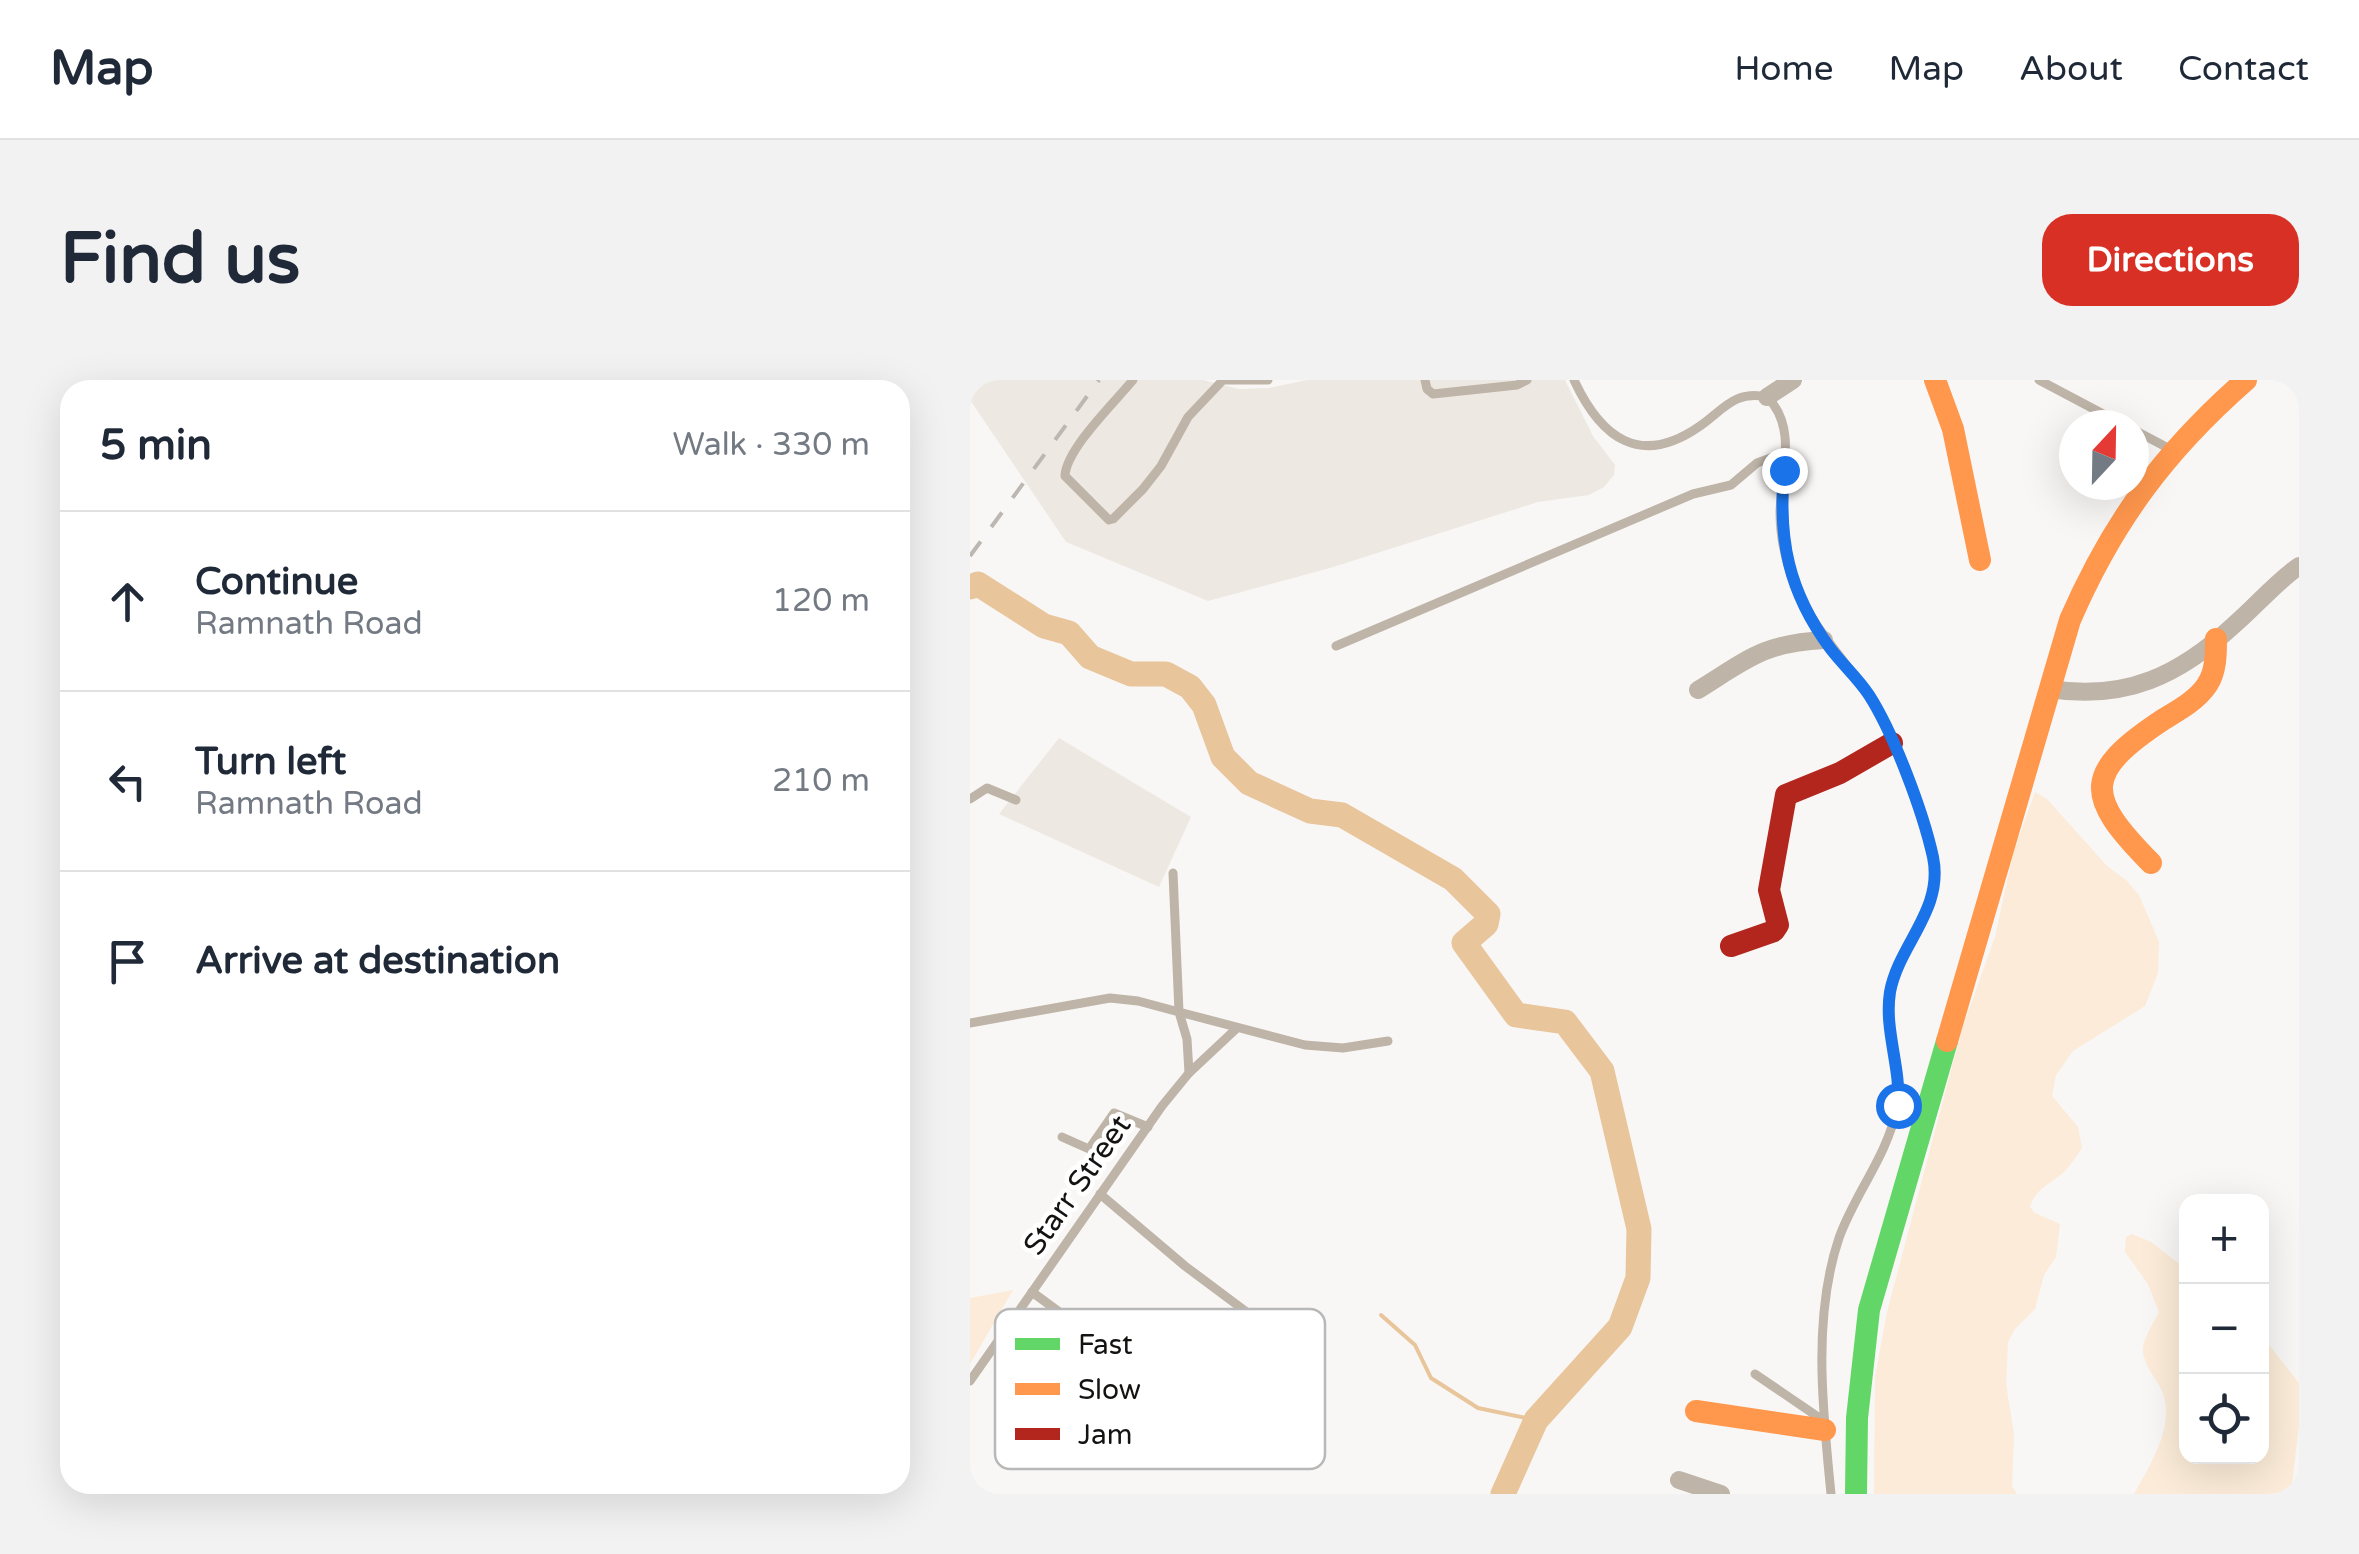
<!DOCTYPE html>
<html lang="en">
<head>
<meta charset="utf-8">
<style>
	:root { --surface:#fff; --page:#f2f2f3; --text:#1f2937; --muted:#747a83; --line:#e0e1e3; --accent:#d93025 }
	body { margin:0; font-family:"Varela Round",sans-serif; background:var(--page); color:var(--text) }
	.controls { position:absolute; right:30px; bottom:30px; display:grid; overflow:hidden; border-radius:20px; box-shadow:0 10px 40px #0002 }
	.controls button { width:90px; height:90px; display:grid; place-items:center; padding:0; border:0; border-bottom:2px solid var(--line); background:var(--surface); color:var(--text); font:50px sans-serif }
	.compass { position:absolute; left:1089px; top:30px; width:90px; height:90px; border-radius:50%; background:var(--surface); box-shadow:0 10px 40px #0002; rotate:22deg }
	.stop { position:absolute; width:30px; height:30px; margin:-22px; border:8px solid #1a73e8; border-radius:50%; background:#fff }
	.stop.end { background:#1a73e8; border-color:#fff; box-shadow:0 2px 10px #0008 }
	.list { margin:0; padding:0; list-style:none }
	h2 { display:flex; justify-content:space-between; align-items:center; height:130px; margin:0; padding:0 40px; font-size:42px }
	h2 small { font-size:32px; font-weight:400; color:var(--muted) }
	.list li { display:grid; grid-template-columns:65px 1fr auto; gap:30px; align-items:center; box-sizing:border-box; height:180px; padding:0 40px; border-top:2px solid var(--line) }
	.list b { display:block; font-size:38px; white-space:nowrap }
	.list p { margin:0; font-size:32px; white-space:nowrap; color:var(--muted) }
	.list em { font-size:32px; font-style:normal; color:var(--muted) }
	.icon { flex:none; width:55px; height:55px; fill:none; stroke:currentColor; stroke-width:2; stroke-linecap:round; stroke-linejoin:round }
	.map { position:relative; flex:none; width:1329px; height:1114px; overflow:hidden; border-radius:30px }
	header { display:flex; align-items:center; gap:60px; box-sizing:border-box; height:140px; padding:0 50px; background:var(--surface); border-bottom:2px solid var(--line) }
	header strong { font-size:48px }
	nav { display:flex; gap:55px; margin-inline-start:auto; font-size:35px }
	.intro { display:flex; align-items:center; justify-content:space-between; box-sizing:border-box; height:240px; padding:0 60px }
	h1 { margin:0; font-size:70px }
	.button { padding:25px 45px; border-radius:30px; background:var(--accent); color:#fff; font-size:35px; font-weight:700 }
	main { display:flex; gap:60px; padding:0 60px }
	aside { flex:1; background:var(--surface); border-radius:30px; box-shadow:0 10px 40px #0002 }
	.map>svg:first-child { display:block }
	.built { fill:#ede8e2 }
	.green { fill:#fbebd8 }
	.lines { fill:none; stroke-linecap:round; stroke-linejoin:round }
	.stream { stroke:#e8c59b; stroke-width:4 }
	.river { stroke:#e8c59b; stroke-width:25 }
	.lane { stroke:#beb4a8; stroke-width:9 }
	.street { stroke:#beb4a8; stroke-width:18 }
	.fast { stroke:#63d668; stroke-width:22 }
	.slow { stroke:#ff974d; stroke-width:22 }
	.jam { stroke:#b3261e; stroke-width:22 }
	.rail { stroke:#bdb7b2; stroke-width:4; stroke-dasharray:18 18; stroke-linecap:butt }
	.route { stroke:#1a73e8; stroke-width:12 }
	.labels { text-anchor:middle; stroke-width:9; stroke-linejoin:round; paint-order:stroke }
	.street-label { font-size:30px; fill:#141312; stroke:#fff }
	.key { fill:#fff; stroke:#b8b8b8; stroke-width:2.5 }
	.key-label { font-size:28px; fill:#141312 }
</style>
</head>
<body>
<header>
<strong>Map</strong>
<nav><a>Home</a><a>Map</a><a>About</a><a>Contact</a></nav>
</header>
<div class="intro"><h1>Find us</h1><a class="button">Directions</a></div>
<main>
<aside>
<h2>5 min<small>Walk · 330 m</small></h2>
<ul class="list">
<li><svg class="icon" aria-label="ahead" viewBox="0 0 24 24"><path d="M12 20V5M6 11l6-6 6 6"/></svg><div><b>Continue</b><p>Ramnath Road</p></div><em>120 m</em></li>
<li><svg class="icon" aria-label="left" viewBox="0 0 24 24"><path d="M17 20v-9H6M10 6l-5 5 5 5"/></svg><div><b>Turn left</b><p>Ramnath Road</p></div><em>210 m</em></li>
<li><svg class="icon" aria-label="arrive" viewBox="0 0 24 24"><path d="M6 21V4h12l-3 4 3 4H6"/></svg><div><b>Arrive at destination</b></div></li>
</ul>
</aside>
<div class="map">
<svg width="1329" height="1114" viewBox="0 0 1329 1114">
	<rect width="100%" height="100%" fill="#f9f7f5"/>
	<!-- built -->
	<g class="built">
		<path d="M0,0H233L269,9L299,8L337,0H595L623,56L645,85L644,95L634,107L619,115L568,122L360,188L238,221L96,162L0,20Z"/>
		<path d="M89,358L221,437L189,507L29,434Z"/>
	</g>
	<!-- green -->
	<g class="green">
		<path d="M1065,412L1077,419L1137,486L1156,500L1169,515L1189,562L1188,593L1175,626L1103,671L1086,695L1082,716L1108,747L1112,768C1107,775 1102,783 1096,790C1083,803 1065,808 1060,827L1065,833L1090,844L1086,877L1074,895L1065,929L1045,949L1038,962L1036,1004L1044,1054L1042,1106L1047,1114H904L905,997L917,932L992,649L1025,557L1043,473Z"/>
		<path d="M1162,854L1181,862L1216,889V1076H1292V956L1329,1003V1045L1321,1114H1164C1180,1086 1206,1045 1192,1011C1186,998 1172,983 1173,968C1174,957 1184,942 1189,932L1178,904L1155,872L1156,857Z"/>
		<path d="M43,910L0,984V918Z"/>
	</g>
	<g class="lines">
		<!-- stream -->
		<path class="stream" d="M411,935L445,965L461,998L508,1028L566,1040"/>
		<!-- river -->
		<path class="river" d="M0,207L8,204L74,246L99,253L120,277L161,294H196L220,307L234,325L253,377L279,403L340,431L372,435L483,499L518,534L516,544L494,563L546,635L595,642L632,691L669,849L668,898L650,947L566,1040L533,1114"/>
		<!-- lane -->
		<g class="lane">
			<path d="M163,0C145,22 96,69 95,96L139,140L143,139L173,109L191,86L218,37L253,0H298"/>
			<path d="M455,0L457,9L463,14L547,5L557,0"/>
			<path d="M604,0C631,58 670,88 730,46C754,29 765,10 797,17C828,47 811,94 810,132C810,151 814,174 820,192C836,240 868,272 897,312C919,343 958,443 964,481C971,533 927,565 920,614C915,652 934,690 927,727C918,775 885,813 869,858C842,938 853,1032 861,1114"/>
			<path d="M1069,0L1154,45"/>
			<path d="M1164,50L1200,69"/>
			<path d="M366,266L723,114L761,105L787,83L814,73"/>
			<path d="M0,419L17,408L46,420"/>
			<path d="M203,493L209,632L335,665L373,668L418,661"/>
			<path d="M0,643L140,618L168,621L209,632L217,659L219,693"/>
			<path d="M92,757L119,769L144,733L178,747"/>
			<path d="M130,814L215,886L298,948"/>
			<path d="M62,912L179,998L246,1025"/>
			<path d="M785,994L854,1041"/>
			<path d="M0,1001L192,726L219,693L267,648"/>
		</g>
		<!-- street -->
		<g class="street">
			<path d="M797,17L823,0"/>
			<path d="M1080,309C1156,321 1210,295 1265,244C1287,225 1305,203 1329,186"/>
			<path d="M728,310C778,279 794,263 854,260"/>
			<path d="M709,1100L751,1114"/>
		</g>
		<!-- fast -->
		<path class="fast" d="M886,1114L887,1038L899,930L977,661"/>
		<!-- slow -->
		<g class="slow">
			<path d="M965,0L983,49L1010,180"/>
			<path d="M1181,483C1115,416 1112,393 1194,339C1209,330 1227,320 1237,305C1246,292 1246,274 1246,259"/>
			<path d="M977,661L1100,240C1143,141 1195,71 1276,0"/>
			<path d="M726,1031L855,1050"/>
		</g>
		<!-- jam -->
		<path class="jam" d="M761,566L804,551L808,545L799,510L816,415L870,393L922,363"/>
		<!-- rail -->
		<path class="rail" d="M0,176L129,0"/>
	</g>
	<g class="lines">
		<!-- route -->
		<path class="route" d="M814,90C808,159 818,211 860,268C872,284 888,298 899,315C924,354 953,432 963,477C974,530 929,564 920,612C914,650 931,687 928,725"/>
	</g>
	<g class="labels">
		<!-- street labels -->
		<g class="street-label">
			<text transform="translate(107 805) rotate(-55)" y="10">Starr Street</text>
		</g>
	</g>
	<!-- legend -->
	<rect x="25" y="929" width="330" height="160" rx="15" class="key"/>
	<rect x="45" y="958" width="45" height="12" fill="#63d668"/>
	<rect x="45" y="1003" width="45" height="12" fill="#ff974d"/>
	<rect x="45" y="1048" width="45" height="12" fill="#b3261e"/>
	<g class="key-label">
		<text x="108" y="974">Fast</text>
		<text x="108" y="1019">Slow</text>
		<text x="108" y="1064">Jam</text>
	</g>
</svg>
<div class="controls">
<button>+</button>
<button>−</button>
<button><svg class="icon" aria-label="locate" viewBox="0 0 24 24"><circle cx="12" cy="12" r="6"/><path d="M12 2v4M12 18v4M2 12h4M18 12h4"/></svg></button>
</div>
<svg class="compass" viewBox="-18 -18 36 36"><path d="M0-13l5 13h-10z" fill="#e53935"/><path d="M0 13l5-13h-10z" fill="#747a83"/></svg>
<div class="stop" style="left:928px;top:725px"></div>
<div class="stop end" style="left:814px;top:90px"></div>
</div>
</main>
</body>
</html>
